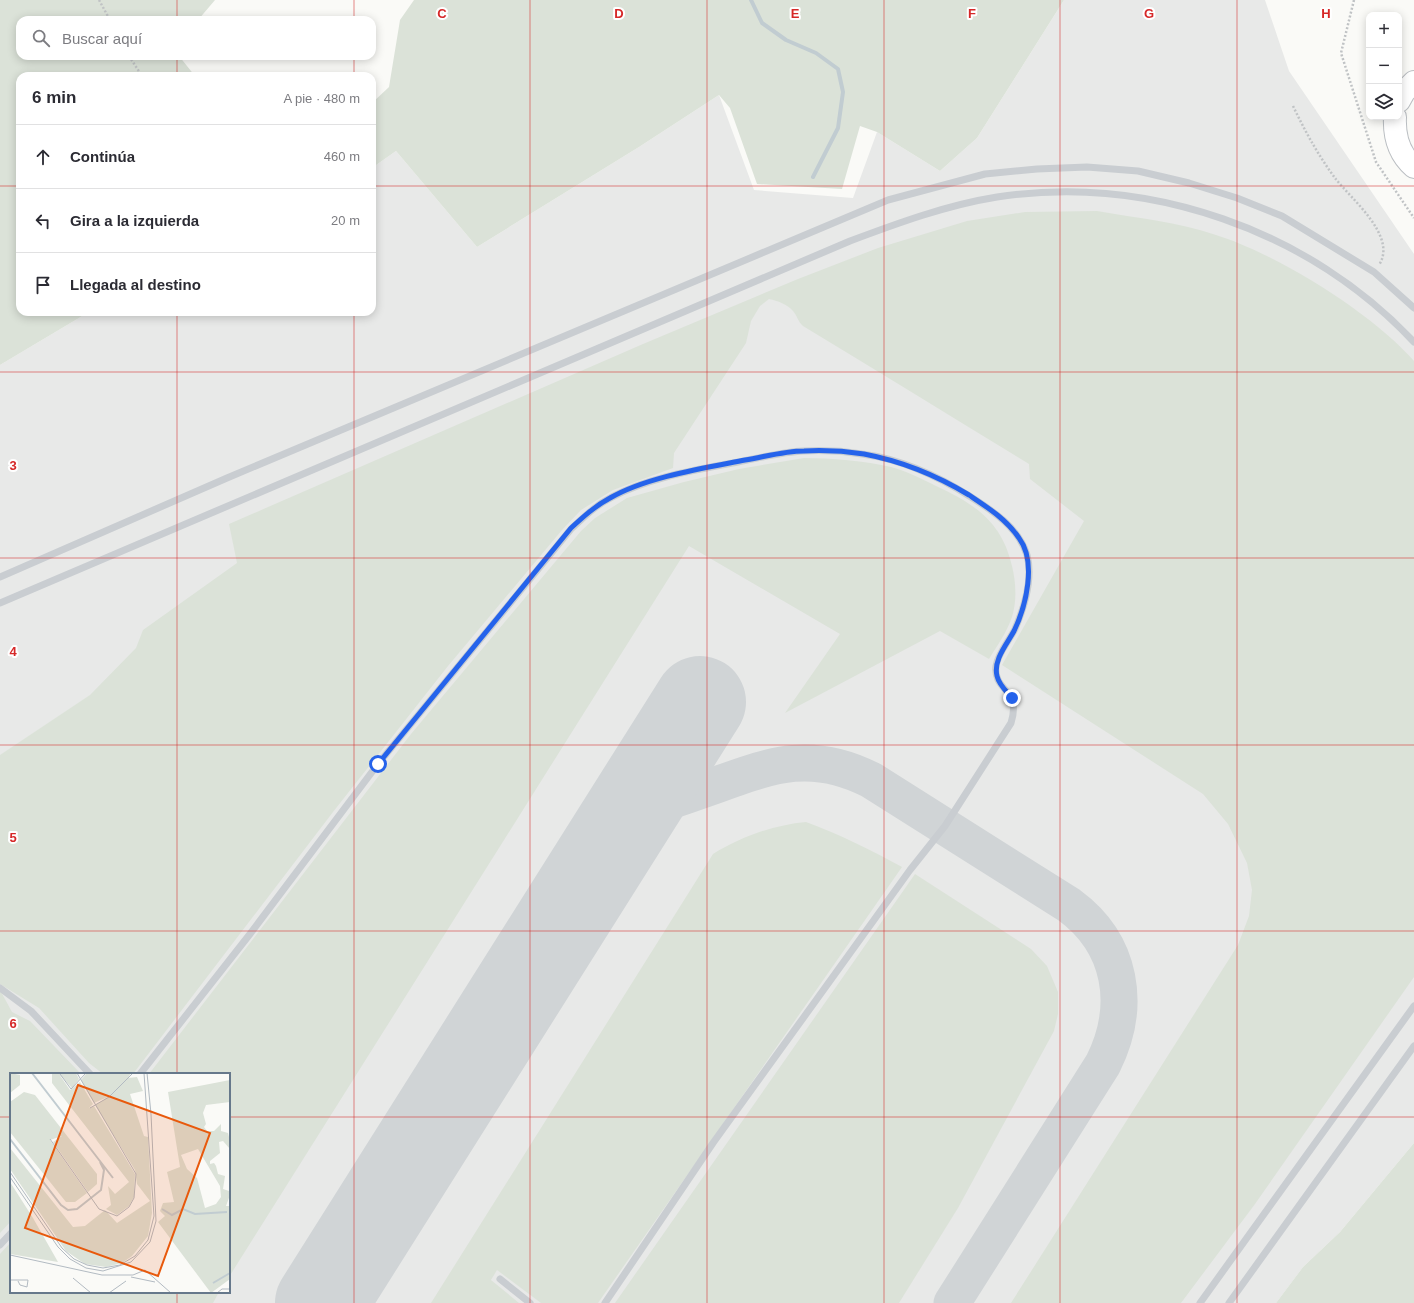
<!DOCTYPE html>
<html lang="es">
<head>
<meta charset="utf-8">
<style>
	:root { --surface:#fff; --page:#f7f7f7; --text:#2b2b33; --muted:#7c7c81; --line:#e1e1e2 }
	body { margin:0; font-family:Arial,sans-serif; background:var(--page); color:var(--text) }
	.controls { position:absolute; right:12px; top:12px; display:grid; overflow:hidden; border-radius:8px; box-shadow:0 2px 10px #0003 }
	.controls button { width:36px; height:36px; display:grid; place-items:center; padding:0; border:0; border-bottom:1px solid var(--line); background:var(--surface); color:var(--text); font:20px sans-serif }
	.stop { position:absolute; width:12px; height:12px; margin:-9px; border:3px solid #2563eb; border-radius:50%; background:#fff }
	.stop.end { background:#2563eb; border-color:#fff; box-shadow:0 1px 4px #0008 }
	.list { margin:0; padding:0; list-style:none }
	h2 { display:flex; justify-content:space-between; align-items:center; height:52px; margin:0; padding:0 16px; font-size:17px }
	h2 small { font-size:13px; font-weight:400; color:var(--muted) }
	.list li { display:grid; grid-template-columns:26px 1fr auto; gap:12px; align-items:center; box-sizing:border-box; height:64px; padding:0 16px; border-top:1px solid var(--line) }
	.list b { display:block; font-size:15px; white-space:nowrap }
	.list em { font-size:13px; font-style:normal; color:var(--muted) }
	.icon { flex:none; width:22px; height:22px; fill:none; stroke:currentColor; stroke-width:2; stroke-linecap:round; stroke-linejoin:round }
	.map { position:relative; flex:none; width:1414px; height:1303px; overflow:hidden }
	.search { position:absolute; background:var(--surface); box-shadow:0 2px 10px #0003; left:16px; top:16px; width:360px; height:44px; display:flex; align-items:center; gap:10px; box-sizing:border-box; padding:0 14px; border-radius:12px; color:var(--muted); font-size:15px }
	.panel { position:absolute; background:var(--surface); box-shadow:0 2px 10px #0003; left:16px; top:72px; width:360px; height:244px; border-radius:12px }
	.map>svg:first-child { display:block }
	.built { fill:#e8e9e8; fill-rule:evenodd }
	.green { fill:#dbe2d8 }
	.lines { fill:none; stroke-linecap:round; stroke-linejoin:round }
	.stream { stroke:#c1ccd1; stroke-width:4 }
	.taxiway { stroke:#d0d4d6; stroke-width:37 }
	.runway { stroke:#d0d4d6; stroke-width:92 }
	.primary-casing { stroke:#babec2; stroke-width:24 }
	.path { stroke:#c0c3c5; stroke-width:2.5; stroke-dasharray:2 2; stroke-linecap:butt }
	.service { stroke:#c9cdd1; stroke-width:7 }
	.primary { stroke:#fff; stroke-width:22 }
	.route { stroke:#2563eb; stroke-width:5 }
	.grid { fill:none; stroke:#d62828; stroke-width:1; stroke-opacity:0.55 }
	.inset-river { fill:none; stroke:#c1ccd1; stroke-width:2 }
	.inset-road { fill:none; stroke:#b2bac2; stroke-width:1 }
	.view { fill:#e8590c; fill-opacity:0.15; stroke:#e8590c; stroke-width:2 }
	.inset-edge { fill:none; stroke:#66788b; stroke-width:2 }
	.grid-label { font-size:13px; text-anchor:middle; font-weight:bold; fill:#d62828; stroke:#fff; stroke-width:4; stroke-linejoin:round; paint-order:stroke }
</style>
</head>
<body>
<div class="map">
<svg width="1414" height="1303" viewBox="0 0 1414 1303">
	<rect width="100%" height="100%" fill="#fafaf7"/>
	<!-- built -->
	<path class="built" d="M1064,0H1265L1289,71L1414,254V1143L1340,1232L1303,1267L1276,1303H0V365L89,312H372V168L396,151L477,247L639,147L719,95L754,190L853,198L877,132L940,171L977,138ZM11,1074H229V1292H11Z"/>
	<!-- green -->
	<g class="green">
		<path d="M0,0H215L198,20H20V56H179L195,76H20V312H89L0,365Z"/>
		<path d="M414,0H1064L977,138L940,171L877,132L860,126L842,189L757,184L730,108L719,95L639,147L477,247L396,151L372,168V103L389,87L400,20Z"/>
		<path d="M1097,211C1137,218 1178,222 1216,235C1277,254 1372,313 1414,361V977L1255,1204L1181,1303H1011L1238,945L1249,916L1252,890L1247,863L1228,824L1203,794L1002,665L1084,521L1030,479L1029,464C953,418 878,371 803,326C798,322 797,315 793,311C787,304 778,301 769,299L760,306L751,321L746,343L674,453L673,468L613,490L581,510L562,530L448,666L333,812L133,1074H103L89,1063L39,1008L0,984V755L90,695L136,648L143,630L237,563L229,524L643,344L798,279L878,248L967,221L1025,212Z"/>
		<path d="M804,458C830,458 866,461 891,467C907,471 922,479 936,486C975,504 1002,522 1012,566C1016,582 1017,601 1012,617C1007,632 997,646 989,659L940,631L785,713L840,634L689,546L229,1277V1074H149L411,734L581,531L595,518L627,498L684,482L739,469Z"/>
		<path d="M806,822C839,834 871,850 902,867L598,1303H541L497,1270L491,1280L519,1303H431L713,854C741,837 773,825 806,822Z"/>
		<path d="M915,874L1031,949L1047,966L1058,992V1014L1054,1031L958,1208L899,1303H615Z"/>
		<path d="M0,990L12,1012L30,1021L81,1074H11V1221L0,1233Z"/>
		<path d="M1414,1143V1303H1276L1303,1267L1340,1232Z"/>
		<path d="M11,1242V1292H219L213,1303H0V1254Z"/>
	</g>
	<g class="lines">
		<!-- stream -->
		<path class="stream" d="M751,0L762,23L786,40L816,53L838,69L843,92L838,128L813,177"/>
		<!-- taxiway -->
		<path class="taxiway" d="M601,860C612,845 623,828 638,817C657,803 681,798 702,790C765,768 806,747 871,780L1069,905C1122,944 1132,1006 1103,1064L952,1303"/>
		<!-- runway -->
		<path class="runway" d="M321,1303L700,702"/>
		<defs>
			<g id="primary">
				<path d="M1399,101L1404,92L1414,82"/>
				<path d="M1395,117C1394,136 1399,154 1414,167"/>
			</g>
		</defs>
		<!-- primary casing -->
		<use href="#primary" class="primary-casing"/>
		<!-- path -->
		<g class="path">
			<path d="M99,0L110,20"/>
			<path d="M1354,0L1341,53L1376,162L1414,218"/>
			<path d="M129,56L142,76"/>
			<path d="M1293,106C1305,131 1318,155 1335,178C1350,198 1398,236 1379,265"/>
		</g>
		<!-- service -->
		<g class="service">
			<path d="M0,577L227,478L888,200L985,174L1037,169L1087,167L1138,171L1189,183L1237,198L1282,216L1374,272L1414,308"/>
			<path d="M0,603L850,241C898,223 947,205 997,197C1149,174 1309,230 1414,342"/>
			<path d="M0,988L31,1011L90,1074"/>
			<path d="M140,1074L250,934L378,764L571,529C584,517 596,505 612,497C650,477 696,470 738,462C759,458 782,452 803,451C822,450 843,451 862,454C901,459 938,476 971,497C993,511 1019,528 1027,555C1033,578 1024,608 1015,629C1009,641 998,653 996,666C993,692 1022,688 1011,723L945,826L910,870L713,1143L605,1303"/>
			<path d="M0,1245L11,1233"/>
			<path d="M500,1279L530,1303"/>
			<path d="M1200,1303L1414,1006"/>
			<path d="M1229,1303L1414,1046"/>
		</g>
		<!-- primary -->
		<use href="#primary" class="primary"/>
	</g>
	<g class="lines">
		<!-- route -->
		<path class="route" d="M378,764L571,528C583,517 595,506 610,498C646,477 704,468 745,460C764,457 784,451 804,451C823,450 844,451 864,454C901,461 936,475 969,495C987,507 1006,519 1019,538C1037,562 1026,606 1014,631C1007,644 993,660 997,676C999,685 1007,692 1012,698"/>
	</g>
	<!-- grid -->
	<path class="grid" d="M177,0V20M354,0V20M530,0V1303M707,0V1303M884,0V1303M1060,0V1303M1237,0V1303M177,56V76M354,56V76M0,186H20M372,186H1414M177,312V1074M354,312V1303M0,372H1414M0,558H1414M0,745H1414M0,931H1414M0,1117H11M229,1117H1414M177,1292V1303"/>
	<!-- overview -->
	<g transform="translate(10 1073)">
		<rect width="220" height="220" fill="#fafaf7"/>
		<path d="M0,0L10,2V12L0,20ZM42,0H66L69,6L62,15L49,1L60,17L70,9L83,31L79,35L84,33L125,101L124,124L119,133L107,142L96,136L101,132L98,113L105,121L119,109L42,10ZM77,0H121L118,5L127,4L133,18L120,21L134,63L138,64L142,140L138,163L122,183L112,190L96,194L75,191L56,178L0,96V75L63,154L75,153L95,137L107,150L140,128L127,111L125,97L85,32L100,23L84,30L71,7ZM220,7V29L196,32L193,40L196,51L194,54L197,58H204L211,51V58L218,60L220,68V76L213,68L209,69L210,80L200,88V91L204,90L206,93L208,101L215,103L213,116L219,118L220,122L216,133H220V206L201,220L148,149L155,143L150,138L153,130L164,129L157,99L170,94L158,19ZM188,76L210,113L211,124L206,131L195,135L187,105L177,96L171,82ZM14,19L25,22L87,101V111L78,119L43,69L52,63L40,67L77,120L65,129H56L0,59V29ZM0,109L23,145L48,189L0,181Z" fill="#dbe2d8" fill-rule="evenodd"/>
		<path class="inset-river" d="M22,0L103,105M0,66L51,132L58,137L67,136L91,117L94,97L90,89M152,136L162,142L173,136L185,141L217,139M203,210L220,200"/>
		<path class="inset-road" d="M50,1L61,16L76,0M80,35L99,24L123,0M40,66L89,136L107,143L119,134L124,125L126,101L67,0M0,99L52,175L64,186L77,192L93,195L110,192L125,183L138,167L144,143L134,0M0,104L48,174L60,186L76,195L93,198L121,189L140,169L146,148L141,41L137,0M0,182L92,202H123L135,197L161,220M121,204L145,209M63,205L81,220M0,207H18L17,214L10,212L8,208M99,220L116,208M207,220L212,216H220"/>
		<path class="view" d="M68,12L200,60L148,203L15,155Z"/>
		<rect width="220" height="220" class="inset-edge"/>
	</g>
	<g class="grid-label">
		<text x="442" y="18">C</text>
		<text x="619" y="18">D</text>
		<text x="795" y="18">E</text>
		<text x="972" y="18">F</text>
		<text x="1149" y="18">G</text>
		<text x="1326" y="18">H</text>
		<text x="13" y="470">3</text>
		<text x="13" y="656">4</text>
		<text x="13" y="842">5</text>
		<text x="13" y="1028">6</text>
	</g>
</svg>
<div class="controls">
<button>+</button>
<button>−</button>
<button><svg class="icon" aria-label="layers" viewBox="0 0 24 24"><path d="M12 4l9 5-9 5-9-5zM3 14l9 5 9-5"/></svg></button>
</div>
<div class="stop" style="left:378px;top:764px"></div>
<div class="stop end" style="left:1012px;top:698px"></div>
<div class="search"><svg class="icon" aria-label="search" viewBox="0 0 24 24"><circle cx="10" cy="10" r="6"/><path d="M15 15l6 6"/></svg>Buscar aquí</div>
<section class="panel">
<h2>6 min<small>A pie · 480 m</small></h2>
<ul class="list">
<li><svg class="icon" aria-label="ahead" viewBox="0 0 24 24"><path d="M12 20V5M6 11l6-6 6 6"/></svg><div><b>Continúa</b></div><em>460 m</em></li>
<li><svg class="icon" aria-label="left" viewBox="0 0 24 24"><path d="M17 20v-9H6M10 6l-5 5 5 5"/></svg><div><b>Gira a la izquierda</b></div><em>20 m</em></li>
<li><svg class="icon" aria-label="arrive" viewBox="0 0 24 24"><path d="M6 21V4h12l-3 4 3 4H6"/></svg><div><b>Llegada al destino</b></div></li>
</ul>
</section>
</div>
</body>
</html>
